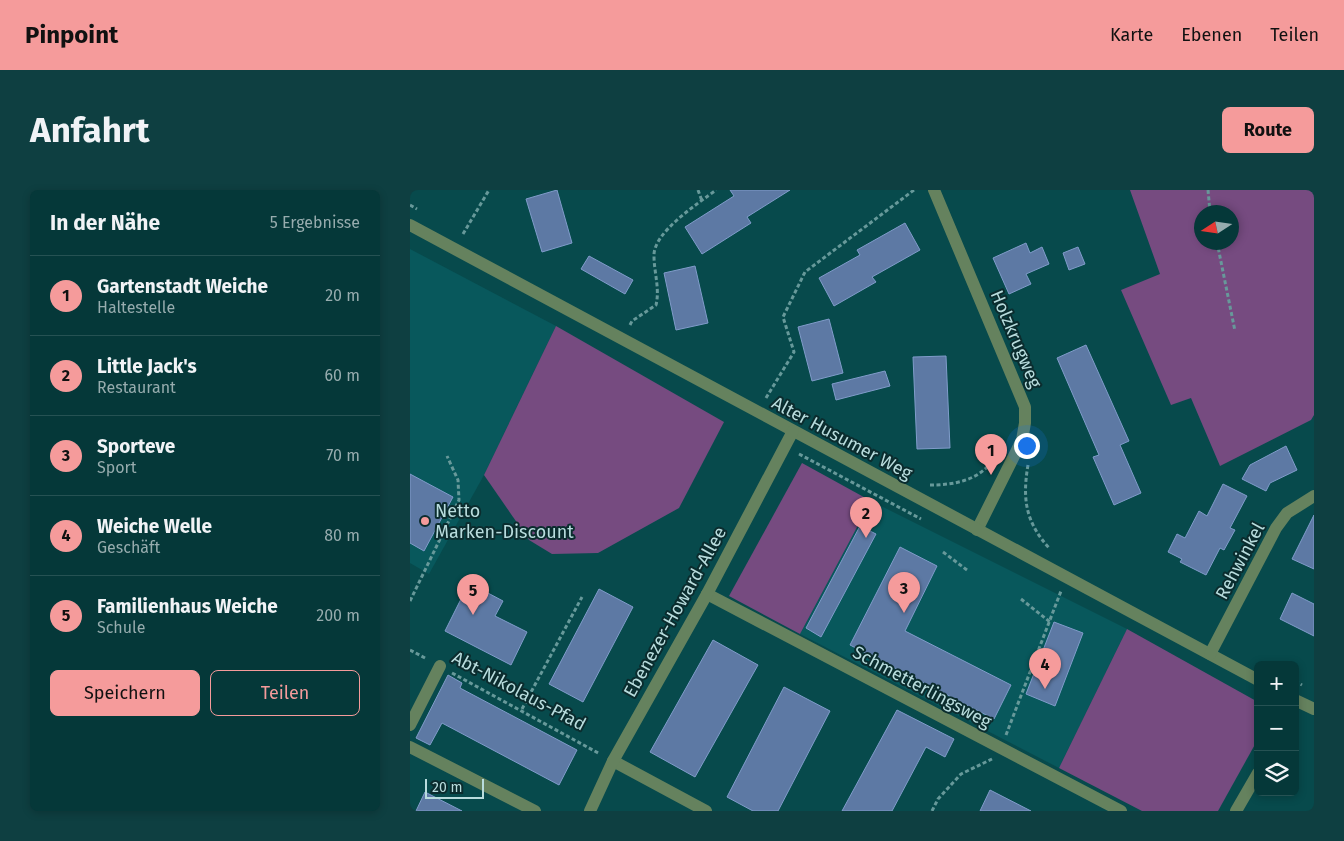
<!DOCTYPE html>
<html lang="de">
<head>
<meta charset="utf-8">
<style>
	:root { --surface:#053839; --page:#0e3f41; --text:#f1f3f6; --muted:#97acae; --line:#265253; --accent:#f59b9b }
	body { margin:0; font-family:"Fira Sans",sans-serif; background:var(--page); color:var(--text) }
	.controls { position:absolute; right:15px; bottom:15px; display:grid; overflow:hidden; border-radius:8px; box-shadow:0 2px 8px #0003 }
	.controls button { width:45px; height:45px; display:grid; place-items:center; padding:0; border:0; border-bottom:1px solid var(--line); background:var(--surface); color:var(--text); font:25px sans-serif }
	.compass { position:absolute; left:784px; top:15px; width:45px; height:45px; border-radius:50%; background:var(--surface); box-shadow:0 2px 8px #0003; rotate:258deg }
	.scale { position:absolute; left:15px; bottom:12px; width:59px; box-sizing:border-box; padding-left:5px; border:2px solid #b8dcdd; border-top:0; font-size:14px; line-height:18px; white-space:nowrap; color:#b8dcdd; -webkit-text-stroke:4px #0b2c2e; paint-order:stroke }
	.you { position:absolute; left:616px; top:255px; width:18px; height:18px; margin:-12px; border:4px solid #fff; border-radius:50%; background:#1a73e8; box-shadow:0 0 0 8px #1a73e833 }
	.badge { display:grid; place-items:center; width:32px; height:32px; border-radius:50%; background:var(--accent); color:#111; font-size:16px; font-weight:700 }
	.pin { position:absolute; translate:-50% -41px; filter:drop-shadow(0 1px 2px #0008) }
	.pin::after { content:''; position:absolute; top:26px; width:18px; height:15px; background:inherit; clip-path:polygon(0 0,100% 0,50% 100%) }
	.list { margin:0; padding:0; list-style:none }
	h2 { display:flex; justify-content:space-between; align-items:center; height:65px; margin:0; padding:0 20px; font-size:21px }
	h2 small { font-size:16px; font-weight:400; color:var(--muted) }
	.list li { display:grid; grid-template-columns:32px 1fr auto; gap:15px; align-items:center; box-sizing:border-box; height:80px; padding:0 20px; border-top:1px solid var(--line) }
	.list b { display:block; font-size:19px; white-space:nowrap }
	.list p { margin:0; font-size:16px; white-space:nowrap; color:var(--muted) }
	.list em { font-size:16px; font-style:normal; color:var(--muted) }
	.actions { display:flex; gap:10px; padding:15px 20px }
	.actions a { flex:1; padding:11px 0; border:1px solid var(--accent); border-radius:8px; text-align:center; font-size:18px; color:var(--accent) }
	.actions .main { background:var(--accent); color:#111 }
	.icon { flex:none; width:28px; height:28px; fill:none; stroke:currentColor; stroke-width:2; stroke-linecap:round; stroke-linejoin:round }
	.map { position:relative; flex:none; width:904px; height:621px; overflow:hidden; border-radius:8px }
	header { display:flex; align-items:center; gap:30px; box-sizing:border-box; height:70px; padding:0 25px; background:var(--accent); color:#111 }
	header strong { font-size:24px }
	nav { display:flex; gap:28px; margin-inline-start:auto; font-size:18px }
	.intro { display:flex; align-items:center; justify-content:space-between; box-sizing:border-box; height:120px; padding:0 30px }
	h1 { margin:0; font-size:35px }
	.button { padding:12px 22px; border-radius:8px; background:var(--accent); color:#111; font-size:18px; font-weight:700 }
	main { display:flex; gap:30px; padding:0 30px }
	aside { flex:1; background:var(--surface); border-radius:8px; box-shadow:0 2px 8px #0003 }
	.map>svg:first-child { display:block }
	.built { fill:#08585c }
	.green { fill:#764b80; fill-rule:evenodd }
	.building { fill:#5d79a4; stroke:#809cca }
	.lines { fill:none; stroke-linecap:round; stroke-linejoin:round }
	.path { stroke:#67999a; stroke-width:3; stroke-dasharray:4 2.5; stroke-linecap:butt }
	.minor { stroke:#65825e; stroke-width:12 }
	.poi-dot { fill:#f59b9b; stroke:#0b2c2e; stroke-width:2 }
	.labels { text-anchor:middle; stroke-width:4; stroke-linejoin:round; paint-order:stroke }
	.street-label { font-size:18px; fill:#b8dcdd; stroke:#0b2c2e }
	.poi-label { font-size:18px; fill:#b8dcdd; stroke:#0b2c2e; text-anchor:start }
</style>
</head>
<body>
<header>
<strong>Pinpoint</strong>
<nav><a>Karte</a><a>Ebenen</a><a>Teilen</a></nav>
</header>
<div class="intro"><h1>Anfahrt</h1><a class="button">Route</a></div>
<main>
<aside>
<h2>In der Nähe<small>5 Ergebnisse</small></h2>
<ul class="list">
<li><span class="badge">1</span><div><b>Gartenstadt Weiche</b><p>Haltestelle</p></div><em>20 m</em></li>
<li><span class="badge">2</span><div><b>Little Jack's</b><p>Restaurant</p></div><em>60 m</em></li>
<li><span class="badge">3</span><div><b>Sporteve</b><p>Sport</p></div><em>70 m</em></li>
<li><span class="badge">4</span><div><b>Weiche Welle</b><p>Geschäft</p></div><em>80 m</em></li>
<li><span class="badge">5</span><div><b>Familienhaus Weiche</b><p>Schule</p></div><em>200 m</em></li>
</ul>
<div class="actions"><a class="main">Speichern</a><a>Teilen</a></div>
</aside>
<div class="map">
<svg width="904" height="621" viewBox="0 0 904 621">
	<rect width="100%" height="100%" fill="#074a4c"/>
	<!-- built -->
	<g class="built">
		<path d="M0,59L146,136L74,285L19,384L0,373Z"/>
		<path d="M461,311L717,439L649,578L390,444Z"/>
	</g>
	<!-- green -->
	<g class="green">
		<path d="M720,0H904V225L901,230L810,276L781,208L761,215L711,100L750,84ZM792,22H822V52H792Z"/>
		<path d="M146,136L314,232L269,318L188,363L142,364L119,350L74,285Z"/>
		<path d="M392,273L461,311L390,444L319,406Z"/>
		<path d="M717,439L848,512V549L808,621H732L649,578Z"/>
	</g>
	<!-- building -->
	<g class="building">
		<path d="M147,0L162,53L132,62L116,9Z"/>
		<path d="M320,0H380L337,27L341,33L292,64L275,37L324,6Z"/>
		<path d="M495,33L510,60L462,87L466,92L424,116L409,88L450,65L447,60Z"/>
		<path d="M616,53L620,63L632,57L639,74L616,84L621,94L599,104L583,68Z"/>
		<path d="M668,57L675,74L659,80L653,63Z"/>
		<path d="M179,66L223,90L215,104L171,79Z"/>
		<path d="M285,76L298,133L266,140L254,83Z"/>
		<path d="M419,129L433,183L402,191L388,137Z"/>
		<path d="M676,155L719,251L710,255L731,303L704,315L683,267L689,265L647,168Z"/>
		<path d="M536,166L540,258L507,259L503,167Z"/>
		<path d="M475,181L480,196L426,210L422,194Z"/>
		<path d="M876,256L887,280L860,293L856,301L832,289L840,275Z"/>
		<path d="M0,284L43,307L14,361L0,353Z"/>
		<path d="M813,294L837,306L820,338L825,340L814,360L810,358L796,385L770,372L772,369L758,362L767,344L775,348L789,321L797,326Z"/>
		<path d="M904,325V379L882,369Z"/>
		<path d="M450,336L466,344L411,447L396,438Z"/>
		<path d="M490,357L527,376L495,441L601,495L584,529L440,455Z"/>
		<path d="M59,393L93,411L85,426L117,442L101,475L35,441Z"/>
		<path d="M189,399L223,417L173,512L139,494Z"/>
		<path d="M882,403L904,414V446L870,429Z"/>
		<path d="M644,432L673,443L645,516L616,504Z"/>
		<path d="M303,450L348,475L285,587L240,562Z"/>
		<path d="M38,485L52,493L50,498L167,560L149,595L32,533L20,555L6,548Z"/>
		<path d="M374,497L420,521L368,621H343L317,607Z"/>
		<path d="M487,520L544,549L535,567L516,557L482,621H432Z"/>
		<path d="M580,600L621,621H570Z"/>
		<path d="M15,602L52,621H6Z"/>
	</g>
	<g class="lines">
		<!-- path -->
		<g class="path">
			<path d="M288,0L292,11"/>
			<path d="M798,0L800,22"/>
			<path d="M0,15L7,19"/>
			<path d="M53,44L79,0"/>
			<path d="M807,52L825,141"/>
			<path d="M220,135L222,131L246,115C250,99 244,82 244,66C243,42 289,13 306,0"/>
			<path d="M356,208L384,162L373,127L395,82L504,0"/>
			<path d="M389,264L511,329"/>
			<path d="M618,275C612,310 616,333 640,359"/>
			<path d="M520,295C543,295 568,291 582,271"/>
			<path d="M533,362L557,380"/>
			<path d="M611,409L640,432"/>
			<path d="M0,411L49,310L48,290L37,266"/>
			<path d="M0,460L17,469"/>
			<path d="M42,483L190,564"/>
			<path d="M885,491L892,495"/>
			<path d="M112,519L172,407"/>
			<path d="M596,545L651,401"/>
			<path d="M522,621L528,609L551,584L582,569"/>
		</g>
		<!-- minor -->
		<g class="minor">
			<path d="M524,0L615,217V233L612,250L567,340"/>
			<path d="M0,35L848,490"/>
			<path d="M297,404L711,621"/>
			<path d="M800,464L866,338L877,323L904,306"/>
			<path d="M885,510L904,519"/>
			<path d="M0,535L30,476"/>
			<path d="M0,557L125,621"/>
			<path d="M203,571L296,621"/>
			<path d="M180,621L203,571L297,404L383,241"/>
			<path d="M826,621L848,583"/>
		</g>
	</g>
	<!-- markers -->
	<circle class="poi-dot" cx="15" cy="331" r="5"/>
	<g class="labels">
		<!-- street labels -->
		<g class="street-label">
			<text transform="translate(606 149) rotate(67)" y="6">Holzkrugweg</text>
			<text transform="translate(432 248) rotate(28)" y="6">Alter Husumer Weg</text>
			<text transform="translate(830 371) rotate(-62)" y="6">Rehwinkel</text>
			<text transform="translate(265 422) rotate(-61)" y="6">Ebenezer-Howard-Allee</text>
			<text transform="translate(512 497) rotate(28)" y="6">Schmetterlingsweg</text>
			<text transform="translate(109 501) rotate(28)" y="6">Abt-Nikolaus-Pfad</text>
		</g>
		<!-- poi labels -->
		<g class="poi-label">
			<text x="25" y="327">Netto<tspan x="25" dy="21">Marken-Discount</tspan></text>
		</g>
	</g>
</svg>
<div class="controls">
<button>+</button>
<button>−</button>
<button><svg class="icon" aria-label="layers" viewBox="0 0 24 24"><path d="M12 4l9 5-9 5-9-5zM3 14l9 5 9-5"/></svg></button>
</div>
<svg class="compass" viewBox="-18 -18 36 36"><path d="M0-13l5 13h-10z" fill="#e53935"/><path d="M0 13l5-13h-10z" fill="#97acae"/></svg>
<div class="scale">20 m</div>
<div class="you"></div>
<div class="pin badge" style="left:581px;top:285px">1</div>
<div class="pin badge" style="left:456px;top:348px">2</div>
<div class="pin badge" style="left:494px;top:423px">3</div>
<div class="pin badge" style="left:635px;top:499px">4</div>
<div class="pin badge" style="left:63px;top:425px">5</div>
</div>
</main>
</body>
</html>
